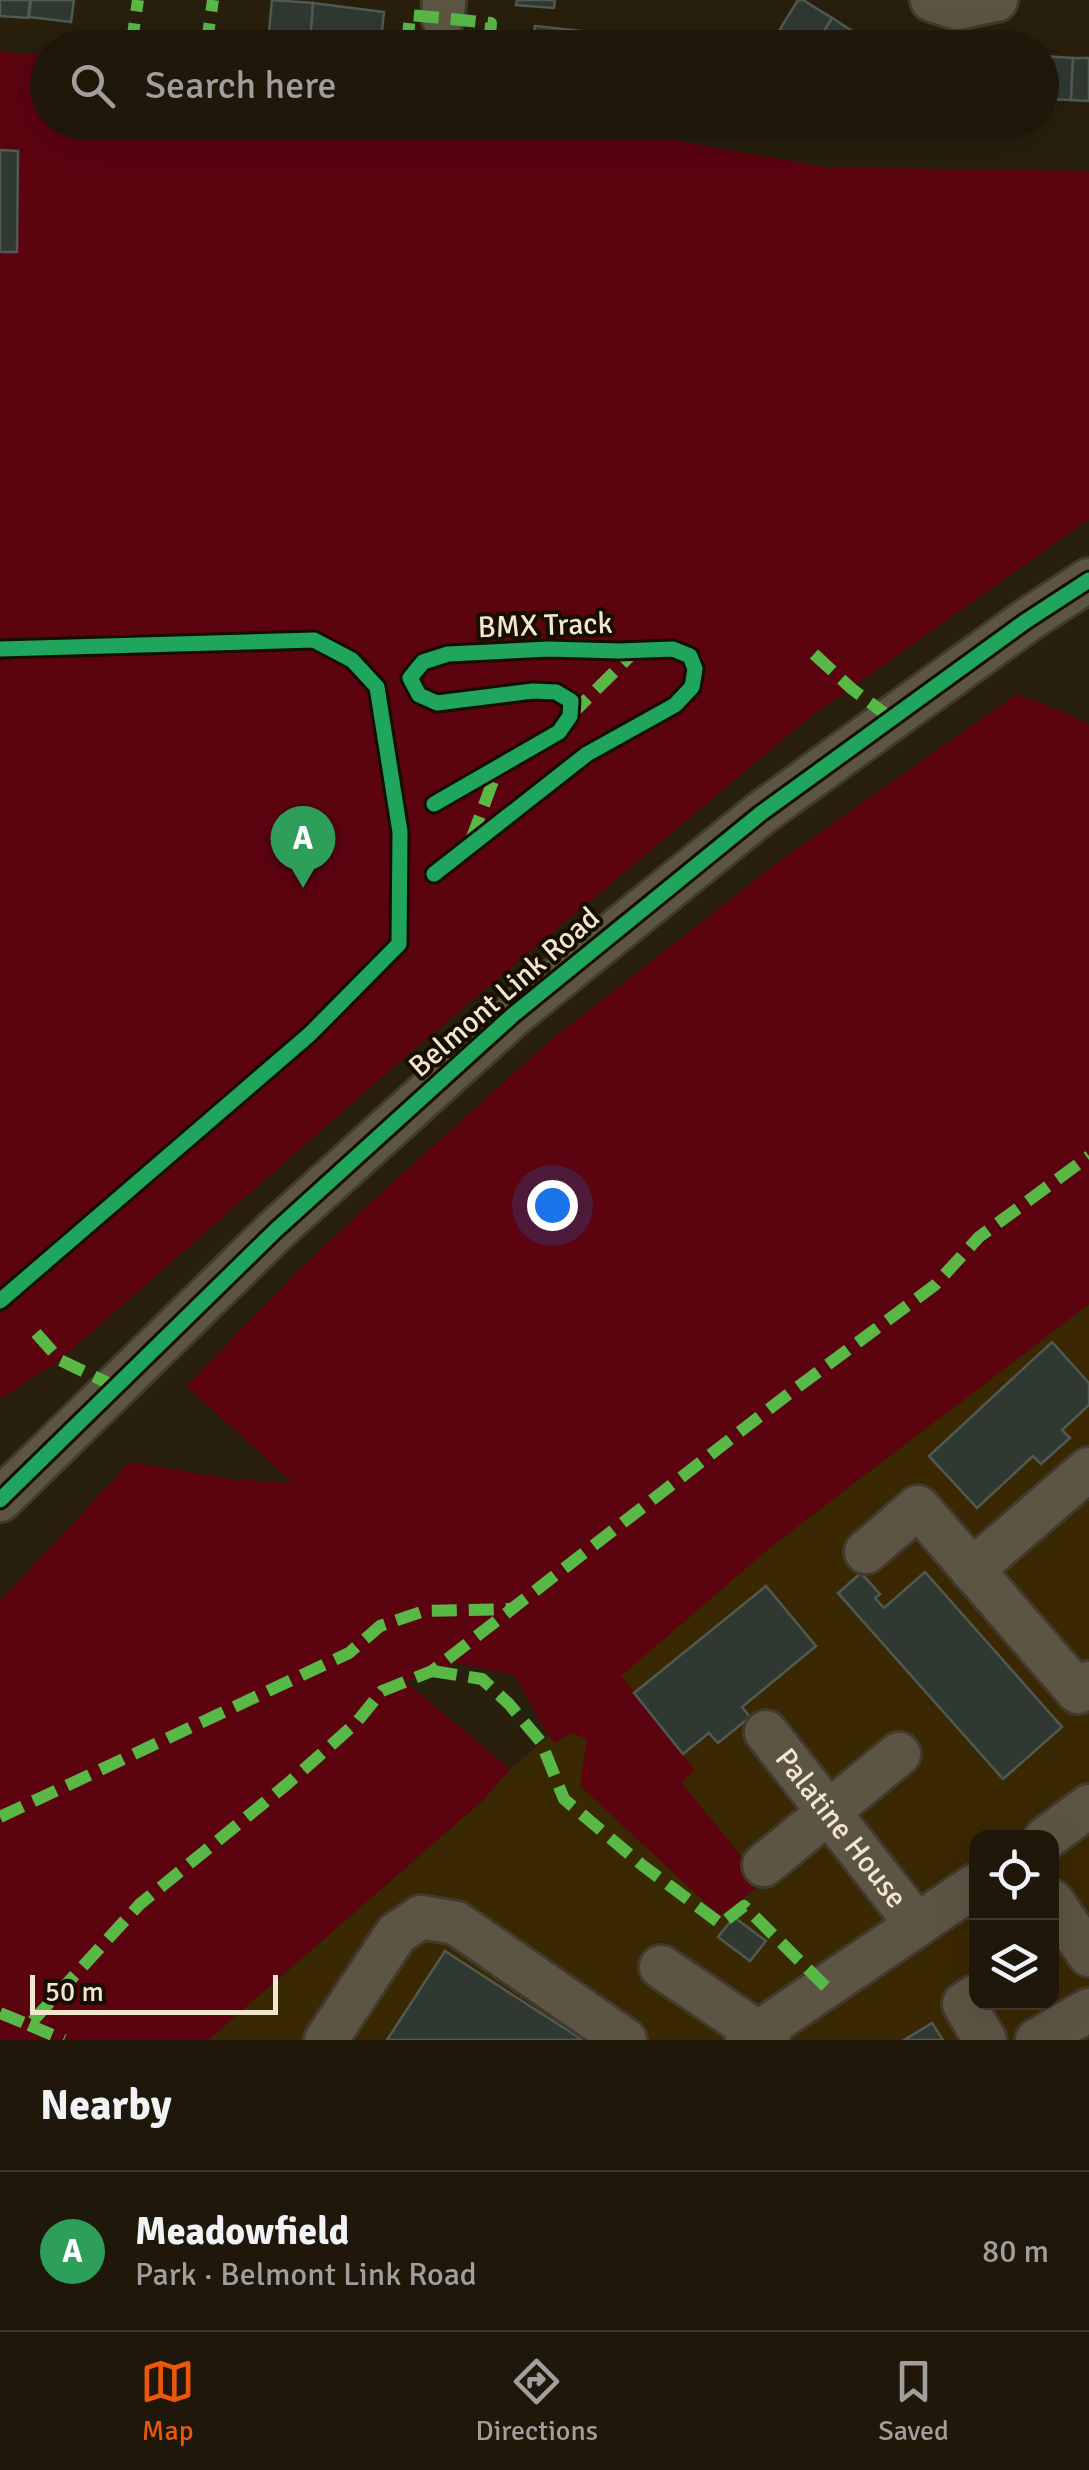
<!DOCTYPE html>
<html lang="en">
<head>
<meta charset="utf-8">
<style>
	:root { --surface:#1e170a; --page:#262013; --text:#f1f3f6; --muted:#a19f9c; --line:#3c362b; --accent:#ea580c }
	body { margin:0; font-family:Signika,sans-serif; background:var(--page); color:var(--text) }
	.controls { position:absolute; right:30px; bottom:30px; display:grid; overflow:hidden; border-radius:20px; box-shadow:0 10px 40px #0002 }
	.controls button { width:90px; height:90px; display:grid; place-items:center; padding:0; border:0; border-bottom:2px solid var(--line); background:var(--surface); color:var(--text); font:50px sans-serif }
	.scale { position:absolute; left:30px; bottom:25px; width:248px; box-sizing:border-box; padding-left:10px; border:5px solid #f3e6cf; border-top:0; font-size:28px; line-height:35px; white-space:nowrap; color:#f3e6cf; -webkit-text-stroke:8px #160e00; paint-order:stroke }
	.you { position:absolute; left:552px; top:1205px; width:35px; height:35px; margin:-25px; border:8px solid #fff; border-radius:50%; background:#1a73e8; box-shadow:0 0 0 15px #1a73e833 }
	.badge { display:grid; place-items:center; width:65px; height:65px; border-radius:50%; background:var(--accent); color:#fff; font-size:32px; font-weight:700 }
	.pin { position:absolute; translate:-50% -82px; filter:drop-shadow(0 2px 5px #0008) }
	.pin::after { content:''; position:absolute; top:52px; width:35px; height:30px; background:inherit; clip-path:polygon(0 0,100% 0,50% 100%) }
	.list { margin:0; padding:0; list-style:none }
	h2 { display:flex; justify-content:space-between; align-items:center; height:130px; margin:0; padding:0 40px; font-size:42px }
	h2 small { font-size:32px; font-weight:400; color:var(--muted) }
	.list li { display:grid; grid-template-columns:65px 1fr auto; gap:30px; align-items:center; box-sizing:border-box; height:160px; padding:0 40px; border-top:2px solid var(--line) }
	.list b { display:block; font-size:38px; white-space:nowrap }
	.list p { margin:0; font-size:32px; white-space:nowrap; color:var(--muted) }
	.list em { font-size:32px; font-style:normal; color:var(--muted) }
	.icon { flex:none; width:55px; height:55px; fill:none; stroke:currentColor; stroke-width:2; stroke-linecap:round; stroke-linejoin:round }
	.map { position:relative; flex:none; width:1089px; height:2040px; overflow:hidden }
	.search { position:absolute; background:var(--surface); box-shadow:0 10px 40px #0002; left:30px; right:30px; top:30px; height:110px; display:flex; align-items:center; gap:25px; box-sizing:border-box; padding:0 35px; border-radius:55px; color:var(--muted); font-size:38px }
	.sheet { height:290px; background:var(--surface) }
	nav { display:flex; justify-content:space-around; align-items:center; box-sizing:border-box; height:140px; border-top:2px solid var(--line); background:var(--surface); font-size:28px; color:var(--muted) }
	nav a { display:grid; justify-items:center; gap:5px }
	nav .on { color:var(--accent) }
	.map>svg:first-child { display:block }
	.built { fill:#392802; fill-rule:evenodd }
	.green { fill:#5b0410 }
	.building { fill:#303931; stroke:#515a52; stroke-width:2.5 }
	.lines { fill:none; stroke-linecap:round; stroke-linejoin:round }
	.minor-casing { stroke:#423b2d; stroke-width:48 }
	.minor { stroke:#5d5544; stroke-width:42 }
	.quiet { stroke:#58b947; stroke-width:12; stroke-dasharray:25 12; stroke-linecap:butt }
	.cycleway-casing { stroke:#160e00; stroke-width:21 }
	.cycleway { stroke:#20a55d; stroke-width:15 }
	.labels { text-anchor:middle; stroke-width:8; stroke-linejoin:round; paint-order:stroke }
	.street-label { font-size:30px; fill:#f3e6cf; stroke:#160e00 }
</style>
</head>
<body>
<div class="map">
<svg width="1089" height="2040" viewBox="0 0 1089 2040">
	<rect width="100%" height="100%" fill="#281f0d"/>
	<!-- built -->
	<path class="built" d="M1089,1304V2040H208L482,1801L510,1769L773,1545ZM976,1838H1052V2002H976Z"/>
	<!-- green -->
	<g class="green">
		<path d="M0,52L47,55L48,122H641L662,138L826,167L1089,171V519L806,720L406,1056L60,1360L0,1399Z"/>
		<path d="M1017,694L1069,714L1089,725V1304L773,1545L621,1676L695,1770L681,1782L763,1883L720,1916L580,1786L587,1739L571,1733L555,1743L549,1737L515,1676L458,1663L405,1681L510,1769L482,1801L208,2040H0V1601L130,1462L231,1479L293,1483L186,1386L302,1267L371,1202L546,1044L778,862Z"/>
	</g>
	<!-- building -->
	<g class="building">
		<path d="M0,0H30L28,18L0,16Z"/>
		<path d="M31,0H74L71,22L29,17Z"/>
		<path d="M272,0L313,3L310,46L268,42Z"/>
		<path d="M517,0H555L554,8L516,5Z"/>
		<path d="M798,0H803L832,18L814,48H810L780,29Z"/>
		<path d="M313,3L384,12L380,48L310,46Z"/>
		<path d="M832,18L865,39L859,48H814Z"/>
		<path d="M535,26L611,34L609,48H532Z"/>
		<path d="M1042,56L1073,58L1071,100L1042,99Z"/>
		<path d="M1073,58H1089V101L1071,100Z"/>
		<path d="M0,150L18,151L17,252H0Z"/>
		<path d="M1052,1342L1089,1383V1405L1062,1430L1070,1438L1041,1464L1033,1456L977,1508L929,1456Z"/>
		<path d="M925,1572L1062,1727L1003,1779L838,1593L861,1573L880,1594L875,1598L884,1608Z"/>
		<path d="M766,1586L816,1646L742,1707L750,1717L718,1743L709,1733L683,1754L634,1693Z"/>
		<path d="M734,1917L766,1941L750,1961L718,1937Z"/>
		<path d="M445,1951L539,2012L583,2040H387Z"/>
		<path d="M932,2023L943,2040H904Z"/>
	</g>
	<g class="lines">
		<defs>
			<g id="minor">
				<path d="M932,0L957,8L996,0"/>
				<path d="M443,17L444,0"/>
				<path d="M0,1500L276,1230L513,1015L760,814L1026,621L1089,580"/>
				<path d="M866,1552L918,1507L1078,1692L1089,1683"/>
				<path d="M972,1570L1089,1469"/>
				<path id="s1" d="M766,1732L917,1925"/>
				<path d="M1046,1838L1089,1806"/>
				<path d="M764,1865L899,1754"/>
				<path d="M1052,1901L1089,1955"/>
				<path d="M661,1967L769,2040"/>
				<path d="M976,1996L964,2004L985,2040"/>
				<path d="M326,2040L396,1934L421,1917L456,1923L625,2040"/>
				<path d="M747,2040L976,1885"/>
				<path d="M1037,2040L1089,2010"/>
			</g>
		</defs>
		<!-- minor casing -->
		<use href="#minor" class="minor-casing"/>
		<!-- minor -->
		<use href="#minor" class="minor"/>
		<!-- quiet -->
		<g class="quiet">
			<path d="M131,48L138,0"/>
			<path d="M206,48L213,0"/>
			<path d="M407,48L410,15L491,23L489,48"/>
			<path d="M814,654L852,689L892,719"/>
			<path d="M570,716L634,652"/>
			<path d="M471,840L499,765"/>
			<path d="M36,1333L60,1360L114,1386"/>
			<path d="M432,1671L482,1679L509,1704L541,1742L564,1799L642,1865L721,1924L744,1906L826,1987"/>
			<path d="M0,1817L349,1653L380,1626L424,1611L510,1609"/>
			<path d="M0,2013L29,2025L140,1904L286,1785L356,1723L382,1691L432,1671L791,1392L935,1285L979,1237L1089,1156"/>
			<path d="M29,2025L64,2040"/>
		</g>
		<defs>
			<g id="cycleway">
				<path d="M0,649L314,640L352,660L377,687L400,832L399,944L310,1034L0,1301"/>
				<path d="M434,874L587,754L675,705L692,687L695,669L690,656L673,649L619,651L549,649L448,654L423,662L410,678L419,695L437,703L533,691L556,692L571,701L570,716L559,732L434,804"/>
				<path d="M0,1500L276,1230L513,1015L760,814L1026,621L1089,580"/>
			</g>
		</defs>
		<!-- cycleway casing -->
		<use href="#cycleway" class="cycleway-casing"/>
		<!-- cycleway -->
		<use href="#cycleway" class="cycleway"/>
	</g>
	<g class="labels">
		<!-- street labels -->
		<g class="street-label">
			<text transform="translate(545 625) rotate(-2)" y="10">BMX Track</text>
			<text transform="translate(504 992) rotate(-41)" y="10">Belmont Link Road</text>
			<text dy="10" stroke="none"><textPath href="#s1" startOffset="122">Palatine House</textPath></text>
		</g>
	</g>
</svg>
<div class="controls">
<button><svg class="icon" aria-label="locate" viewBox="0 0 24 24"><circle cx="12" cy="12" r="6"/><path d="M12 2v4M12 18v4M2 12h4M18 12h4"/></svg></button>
<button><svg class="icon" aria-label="layers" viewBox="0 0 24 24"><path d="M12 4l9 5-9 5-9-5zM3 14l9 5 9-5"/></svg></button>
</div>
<div class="scale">50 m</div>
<div class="you"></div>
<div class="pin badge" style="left:303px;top:888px;background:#2e9e5b">A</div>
<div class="search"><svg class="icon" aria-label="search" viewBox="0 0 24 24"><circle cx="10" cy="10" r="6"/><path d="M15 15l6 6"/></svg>Search here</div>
</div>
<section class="sheet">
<h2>Nearby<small></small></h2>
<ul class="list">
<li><span class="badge" style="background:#2e9e5b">A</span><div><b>Meadowfield</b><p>Park · Belmont Link Road</p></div><em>80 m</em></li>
</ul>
</section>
<nav>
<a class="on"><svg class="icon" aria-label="map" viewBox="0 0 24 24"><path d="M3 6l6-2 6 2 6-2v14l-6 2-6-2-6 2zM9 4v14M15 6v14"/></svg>Map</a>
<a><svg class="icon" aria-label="directions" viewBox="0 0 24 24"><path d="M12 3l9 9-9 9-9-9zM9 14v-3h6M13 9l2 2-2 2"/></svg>Directions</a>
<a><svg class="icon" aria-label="saved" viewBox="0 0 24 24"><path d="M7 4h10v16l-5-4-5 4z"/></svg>Saved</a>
</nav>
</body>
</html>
